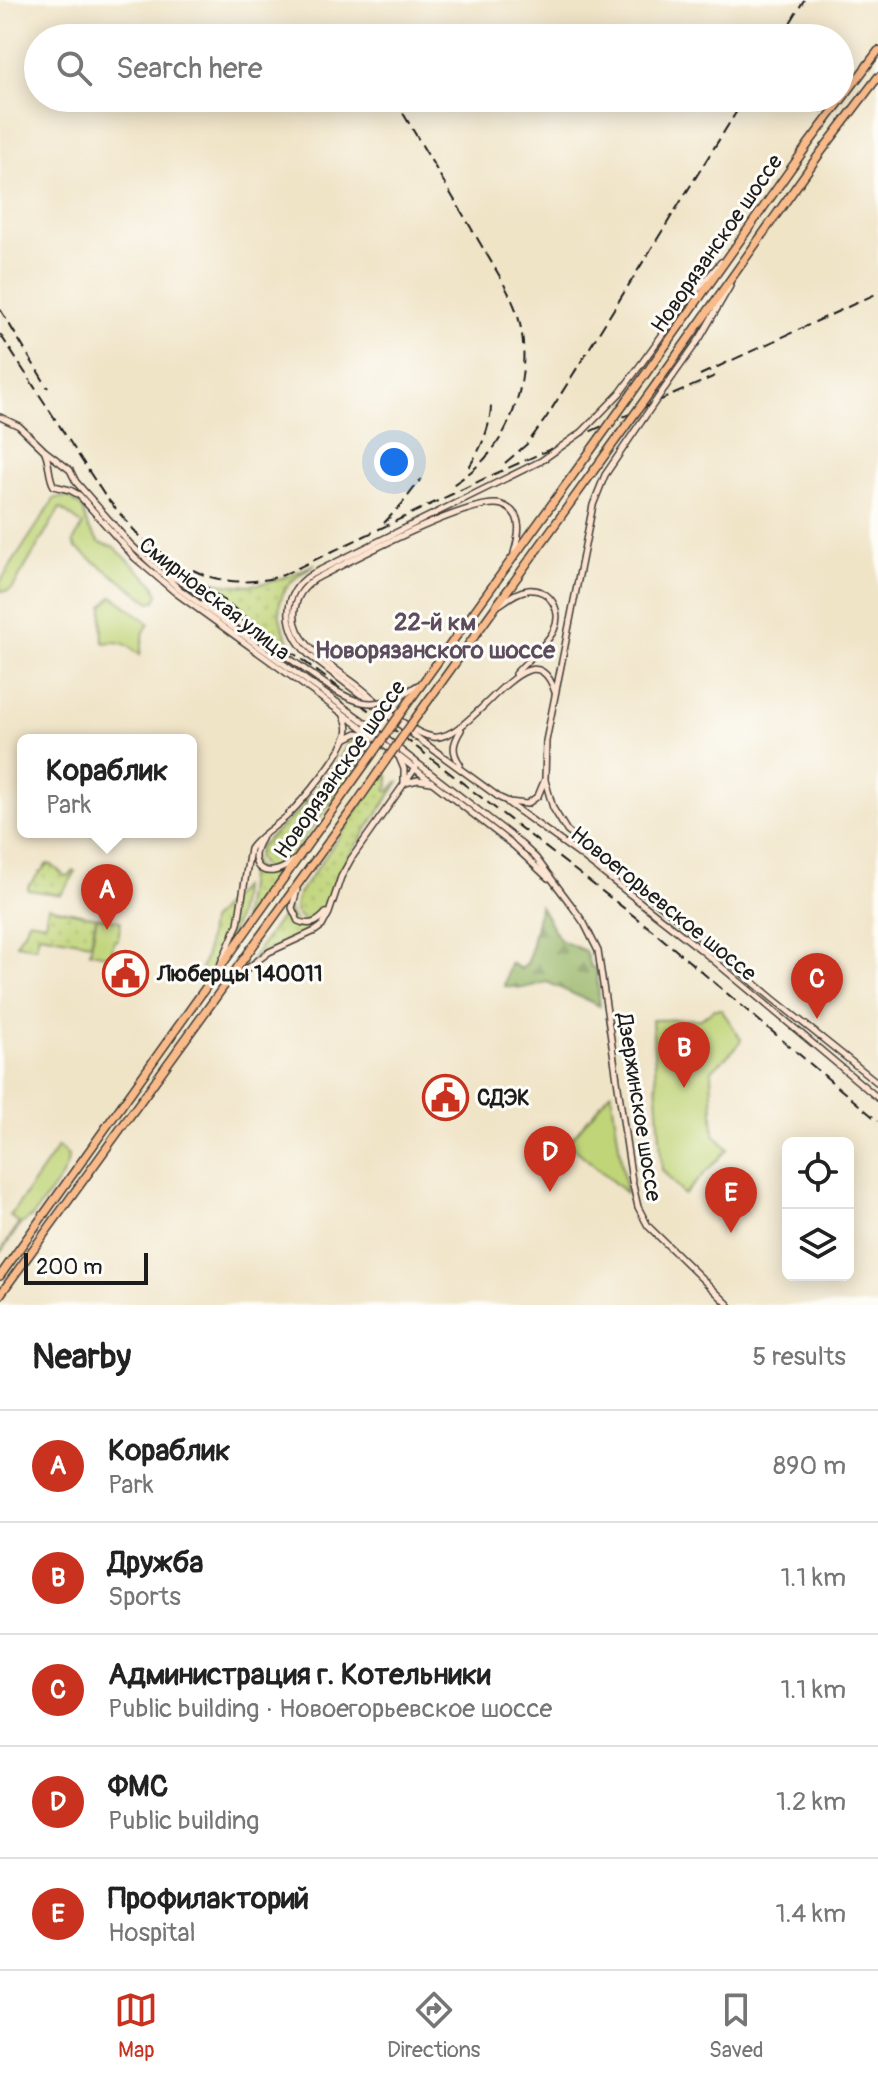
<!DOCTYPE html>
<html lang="en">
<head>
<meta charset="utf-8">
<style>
	:root { --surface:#fff; --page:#f2f2f2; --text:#222; --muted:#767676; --line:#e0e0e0; --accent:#c8321e }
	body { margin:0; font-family:Pangolin,sans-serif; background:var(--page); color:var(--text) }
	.controls { position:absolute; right:24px; bottom:24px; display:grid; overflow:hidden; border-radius:12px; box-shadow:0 4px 20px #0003 }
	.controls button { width:72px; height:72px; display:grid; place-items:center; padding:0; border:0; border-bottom:2px solid var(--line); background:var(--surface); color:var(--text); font:40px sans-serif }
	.scale { position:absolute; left:24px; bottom:20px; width:124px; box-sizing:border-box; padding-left:8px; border:4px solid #1c1c1c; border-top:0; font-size:22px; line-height:28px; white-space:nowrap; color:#1c1c1c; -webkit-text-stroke:6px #fdfcf7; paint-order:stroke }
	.you { position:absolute; left:394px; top:462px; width:28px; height:28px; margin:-20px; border:6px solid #fff; border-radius:50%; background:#1a73e8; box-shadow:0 0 0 12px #1a73e833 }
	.badge { display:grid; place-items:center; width:52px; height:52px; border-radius:50%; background:var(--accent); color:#fff; font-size:26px; font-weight:700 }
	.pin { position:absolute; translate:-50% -66px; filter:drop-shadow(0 2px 4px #0008) }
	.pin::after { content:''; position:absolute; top:42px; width:28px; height:24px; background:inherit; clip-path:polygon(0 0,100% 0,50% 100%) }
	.popup { position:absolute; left:17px; top:734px; width:180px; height:104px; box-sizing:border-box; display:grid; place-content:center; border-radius:12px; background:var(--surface); filter:drop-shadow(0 2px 6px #0005); font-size:26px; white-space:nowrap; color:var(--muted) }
	.popup b { font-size:30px; color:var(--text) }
	.popup::after { content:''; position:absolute; left:50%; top:100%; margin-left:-16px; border:16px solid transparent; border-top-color:var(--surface) }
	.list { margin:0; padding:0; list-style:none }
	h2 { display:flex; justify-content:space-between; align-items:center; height:104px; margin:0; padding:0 32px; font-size:34px }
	h2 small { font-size:26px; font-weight:400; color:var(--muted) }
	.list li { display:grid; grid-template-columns:52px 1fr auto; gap:24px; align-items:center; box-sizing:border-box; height:112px; padding:0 32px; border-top:2px solid var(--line) }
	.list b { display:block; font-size:30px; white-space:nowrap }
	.list p { margin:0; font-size:26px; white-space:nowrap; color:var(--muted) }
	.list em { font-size:26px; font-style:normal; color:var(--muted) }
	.icon { flex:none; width:44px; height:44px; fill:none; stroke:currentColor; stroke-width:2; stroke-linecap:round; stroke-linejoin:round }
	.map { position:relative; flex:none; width:878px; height:1305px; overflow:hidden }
	.search { position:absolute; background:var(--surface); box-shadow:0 4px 20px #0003; left:24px; right:24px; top:24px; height:88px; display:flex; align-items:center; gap:20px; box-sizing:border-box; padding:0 28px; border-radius:44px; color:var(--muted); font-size:30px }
	.sheet { height:664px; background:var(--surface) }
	nav { display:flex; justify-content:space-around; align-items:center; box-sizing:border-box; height:112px; border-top:2px solid var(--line); background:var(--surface); font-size:22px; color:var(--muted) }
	nav a { display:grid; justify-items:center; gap:4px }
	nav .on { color:var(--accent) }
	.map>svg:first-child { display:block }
	.grass { fill:url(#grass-dots); stroke:#6e784a; stroke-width:2 }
	.forest { fill:url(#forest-firs); stroke:#5a6942; stroke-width:2 }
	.green { fill:#c0d478; stroke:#6e784a; stroke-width:2 }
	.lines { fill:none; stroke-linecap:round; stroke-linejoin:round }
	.secondary-casing { stroke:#3c3a36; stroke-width:8 }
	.trunk-casing { stroke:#3c3a36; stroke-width:10 }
	.secondary { stroke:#fde4d1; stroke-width:5 }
	.trunk { stroke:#fabb8b; stroke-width:7 }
	.rail { stroke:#1c1c1c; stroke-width:2; stroke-dasharray:12 6; stroke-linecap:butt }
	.secondary-bridge-casing { stroke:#3c3a36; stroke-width:8; stroke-linecap:butt }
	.trunk-bridge-casing { stroke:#3c3a36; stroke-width:10; stroke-linecap:butt }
	.secondary-bridge { stroke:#fde4d1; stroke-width:5 }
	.trunk-bridge { stroke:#fabb8b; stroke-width:7 }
	.labels { text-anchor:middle; stroke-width:6; stroke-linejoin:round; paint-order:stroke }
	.street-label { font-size:22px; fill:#1c1c1c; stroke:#fdfcf7 }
	.poi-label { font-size:22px; font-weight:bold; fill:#1c1c1c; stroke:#fdfcf7; text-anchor:start }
	.neighbourhood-label { font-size:24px; font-weight:bold; fill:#5c4c5e; stroke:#fdfcf7 }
</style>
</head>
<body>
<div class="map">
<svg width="878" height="1305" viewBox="0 0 878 1305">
	<defs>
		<pattern id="grass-dots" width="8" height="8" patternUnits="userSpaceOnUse" patternTransform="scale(2)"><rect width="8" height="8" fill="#c0d478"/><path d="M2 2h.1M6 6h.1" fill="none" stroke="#a4b567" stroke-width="1.8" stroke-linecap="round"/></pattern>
		<pattern id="forest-firs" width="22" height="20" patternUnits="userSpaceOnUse" patternTransform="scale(2)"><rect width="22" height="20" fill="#98b668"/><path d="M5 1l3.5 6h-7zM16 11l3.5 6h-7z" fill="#7b9355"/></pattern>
	</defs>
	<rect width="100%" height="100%" fill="#fdfcf7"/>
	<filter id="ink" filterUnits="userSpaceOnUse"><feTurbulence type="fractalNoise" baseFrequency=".0125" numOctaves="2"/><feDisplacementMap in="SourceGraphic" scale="16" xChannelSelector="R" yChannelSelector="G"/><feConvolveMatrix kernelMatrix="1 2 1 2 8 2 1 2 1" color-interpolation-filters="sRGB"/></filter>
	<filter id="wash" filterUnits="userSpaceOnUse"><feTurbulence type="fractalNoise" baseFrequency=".006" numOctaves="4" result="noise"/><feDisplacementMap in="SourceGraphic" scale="32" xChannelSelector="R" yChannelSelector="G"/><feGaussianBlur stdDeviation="1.8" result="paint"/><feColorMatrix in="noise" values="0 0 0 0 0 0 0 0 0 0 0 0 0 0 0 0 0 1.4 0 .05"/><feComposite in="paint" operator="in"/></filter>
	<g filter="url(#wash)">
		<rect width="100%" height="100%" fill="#f0e4c7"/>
		<!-- grass -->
		<g class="grass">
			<path d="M315,564C308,569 300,574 293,580C269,603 281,629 296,652L198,578C244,592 273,585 315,564Z"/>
			<path d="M352,738H363L369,742L362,750L361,757L363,759L286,864L278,869H265L257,858L259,847L299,811L341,756L346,746Z"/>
			<path d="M384,773L388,775L389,786L386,790L389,792L397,782H399L348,857L336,878L323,913L318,919L304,921L295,912V905L298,895Z"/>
			<path d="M251,855C257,874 263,875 280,875L241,930Z"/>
			<path d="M47,864L52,865L65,876L70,875L74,871L76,872L61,895L28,890V886Z"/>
			<path d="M241,887C240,925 225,950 203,980L201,970L206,955L210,921Z"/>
			<path d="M48,907L96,917L91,943L39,934L36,947L16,944L25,929L28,920L45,923Z"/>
			<path d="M288,907C294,925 301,930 321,924L315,929L268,950L250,961Z"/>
		</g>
		<!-- forest -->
		<path class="forest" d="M540,906L560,940L585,951L590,966L596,969L600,1006L547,982L523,988L504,986L510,963L521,969L528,962Z"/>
		<!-- green -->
		<g class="green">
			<path d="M69,497L83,509L88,528L100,543L114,547L154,584L158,595L155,601L150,602L76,548L73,542L83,525L60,508L13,588L8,591H0V582L55,498Z"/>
			<path d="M113,596L149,623L144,632L140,655C129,646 121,639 105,643L103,641C102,629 102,619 103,606Z"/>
			<path d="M97,917L121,921L118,940H114L112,952L107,955L90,952Z"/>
			<path d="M714,1009H721L741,1039L737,1047L711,1071L714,1134L728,1149L684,1195L662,1170L652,1020L701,1019Z"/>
			<path d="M611,1091L626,1193L568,1143Z"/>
			<path d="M58,1147L68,1156L67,1164L62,1176L33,1216L21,1224L0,1253L19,1223L10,1216Z"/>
		</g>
	</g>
	<g filter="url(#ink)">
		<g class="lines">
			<defs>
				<g id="secondary">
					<path d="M673,376L700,338L730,286"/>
					<path d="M620,393L681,309L721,262"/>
					<path d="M0,417L19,426L45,451L70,470L76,482L130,544L179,589L359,718L518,841L536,858L572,906L584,923L598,951L632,1181L638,1207L648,1226L729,1305"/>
					<path d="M45,452C50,463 48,477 54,486L70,490L79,495L135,558L176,593L356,723L514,846L548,878"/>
					<path d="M541,461L312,574C279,595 284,631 310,656L419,739L500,798L509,802L527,804L538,796L545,779L546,741L593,505L605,475L641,422"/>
					<path d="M514,553C519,536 525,513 502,505C473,495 346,563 315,579C304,587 297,595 295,609C289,644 339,670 362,689C380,704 411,734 433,737C473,743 532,620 555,692"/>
					<path d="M165,573L185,584L331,688"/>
					<path d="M499,605C508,599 517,591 528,590C550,588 563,611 554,630C546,646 527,660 515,674"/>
					<path d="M399,697L418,685"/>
					<path d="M345,739L357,733L370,735"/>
					<path d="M399,757L404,769V782"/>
					<path d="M460,764C451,751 453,743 461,730"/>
					<path d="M545,780L553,808L567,831L677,918L772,998L878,1083"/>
					<path d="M405,783L418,780L431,782"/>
					<path d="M508,803L580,855L700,949L878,1098"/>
					<path d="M261,839C243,868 269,883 294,860"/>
					<path d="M297,890L292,908L298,921C310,927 318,922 326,913"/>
					<path d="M221,963L238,924L250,849C259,835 276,827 288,815C304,799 341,756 347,734C349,727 347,722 344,716"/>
					<path d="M233,979L269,952L315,931L322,926L329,913L341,877L351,859L416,767"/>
				</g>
				<g id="trunk">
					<path d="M657,383L818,156L878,77"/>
					<path d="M632,393L809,143L878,51"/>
					<path d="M400,714L599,439"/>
					<path d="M412,723L623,430"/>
					<path d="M0,1276L373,753"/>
					<path d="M0,1295L356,804L385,762"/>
				</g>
			</defs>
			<!-- secondary casing -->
			<use href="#secondary" class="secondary-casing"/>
			<!-- trunk casing -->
			<use href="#trunk" class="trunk-casing"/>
			<!-- secondary -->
			<use href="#secondary" class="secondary"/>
			<!-- trunk -->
			<use href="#trunk" class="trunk"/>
			<!-- rail -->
			<g class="rail">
				<path d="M356,34L358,38"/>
				<path d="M781,38L804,0"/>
				<path d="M394,98L499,275C507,290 515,304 519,320C531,365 518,419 489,454C478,467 465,477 451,486"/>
				<path d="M0,309L48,388"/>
				<path d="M0,334L105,496L139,536L384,722L652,930L878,1121"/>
				<path d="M700,375L878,293"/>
				<path d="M505,463L527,444L546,418L745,98"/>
				<path d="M469,467C482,447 492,424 491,400"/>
				<path d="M384,523L402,504L421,479"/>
				<path d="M193,570C221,584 253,585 283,575L490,476L715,376"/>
			</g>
			<defs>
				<g id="secondary-bridge">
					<path d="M641,422L673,376"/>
					<path d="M541,461L582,432L620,393"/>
					<path d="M331,688C355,703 371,708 399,697"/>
				</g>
				<g id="trunk-bridge">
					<path d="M623,430L657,383"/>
					<path d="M599,439L632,393"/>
					<path d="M373,753L400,714"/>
					<path d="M385,762L412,723"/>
				</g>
			</defs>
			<!-- secondary-bridge casing -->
			<use href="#secondary-bridge" class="secondary-bridge-casing"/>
			<!-- trunk-bridge casing -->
			<use href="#trunk-bridge" class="trunk-bridge-casing"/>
			<!-- secondary-bridge -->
			<use href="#secondary-bridge" class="secondary-bridge"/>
			<!-- trunk-bridge -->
			<use href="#trunk-bridge" class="trunk-bridge"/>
		</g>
	</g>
	<!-- icons -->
	<defs>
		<symbol id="civic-ring" viewBox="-11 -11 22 22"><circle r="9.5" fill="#fdfcf7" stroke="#c8321e" stroke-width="1.5"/><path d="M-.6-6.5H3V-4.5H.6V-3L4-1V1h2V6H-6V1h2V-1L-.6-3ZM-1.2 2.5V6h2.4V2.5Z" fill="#c8321e"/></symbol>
	</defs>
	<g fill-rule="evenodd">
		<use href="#civic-ring" x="100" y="948" width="51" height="51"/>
		<use href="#civic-ring" x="420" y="1072" width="51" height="51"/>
	</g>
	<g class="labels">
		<!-- street labels -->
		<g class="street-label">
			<text transform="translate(716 243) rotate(-55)" y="8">Новорязанское шоссе</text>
			<text transform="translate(215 598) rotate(38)" y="8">Смирновская улица</text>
			<text transform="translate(339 769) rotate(-55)" y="8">Новорязанское шоссе</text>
			<text transform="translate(664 903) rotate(39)" y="8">Новоегорьевское шоссе</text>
			<text transform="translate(640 1107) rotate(81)" y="8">Дзержинское шоссе</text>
		</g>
		<!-- poi labels -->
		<g class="poi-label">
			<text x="157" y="981">Люберцы 140011</text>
			<text x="477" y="1105">СДЭК</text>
		</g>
		<!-- neighbourhood labels -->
		<g class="neighbourhood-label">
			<text x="435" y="630">22-й км<tspan x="435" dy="28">Новорязанского шоссе</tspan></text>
		</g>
	</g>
</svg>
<div class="controls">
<button><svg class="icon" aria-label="locate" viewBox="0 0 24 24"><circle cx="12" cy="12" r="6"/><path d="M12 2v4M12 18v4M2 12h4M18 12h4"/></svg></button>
<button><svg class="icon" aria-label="layers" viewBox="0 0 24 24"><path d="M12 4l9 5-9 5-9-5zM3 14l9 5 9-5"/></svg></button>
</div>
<div class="scale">200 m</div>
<div class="you"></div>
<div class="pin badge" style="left:107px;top:930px">A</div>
<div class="popup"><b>Кораблик</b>Park</div>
<div class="pin badge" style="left:684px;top:1088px">B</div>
<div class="pin badge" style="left:817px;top:1019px">C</div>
<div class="pin badge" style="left:550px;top:1192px">D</div>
<div class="pin badge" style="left:731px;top:1233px">E</div>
<div class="search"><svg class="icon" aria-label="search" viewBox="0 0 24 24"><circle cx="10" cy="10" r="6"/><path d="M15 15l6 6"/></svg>Search here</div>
</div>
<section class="sheet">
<h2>Nearby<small>5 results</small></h2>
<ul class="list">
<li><span class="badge">A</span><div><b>Кораблик</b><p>Park</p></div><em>890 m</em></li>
<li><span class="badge">B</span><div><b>Дружба</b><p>Sports</p></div><em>1.1 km</em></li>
<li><span class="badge">C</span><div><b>Администрация г. Котельники</b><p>Public building · Новоегорьевское шоссе</p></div><em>1.1 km</em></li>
<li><span class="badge">D</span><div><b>ФМС</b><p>Public building</p></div><em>1.2 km</em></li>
<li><span class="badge">E</span><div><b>Профилакторий</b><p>Hospital</p></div><em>1.4 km</em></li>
</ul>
</section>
<nav>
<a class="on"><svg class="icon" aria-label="map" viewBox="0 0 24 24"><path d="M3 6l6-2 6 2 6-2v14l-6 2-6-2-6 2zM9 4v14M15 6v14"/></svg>Map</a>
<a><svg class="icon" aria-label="directions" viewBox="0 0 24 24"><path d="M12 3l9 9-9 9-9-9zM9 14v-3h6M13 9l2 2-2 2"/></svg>Directions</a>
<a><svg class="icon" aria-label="saved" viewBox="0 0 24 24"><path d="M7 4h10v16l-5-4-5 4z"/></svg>Saved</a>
</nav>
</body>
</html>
